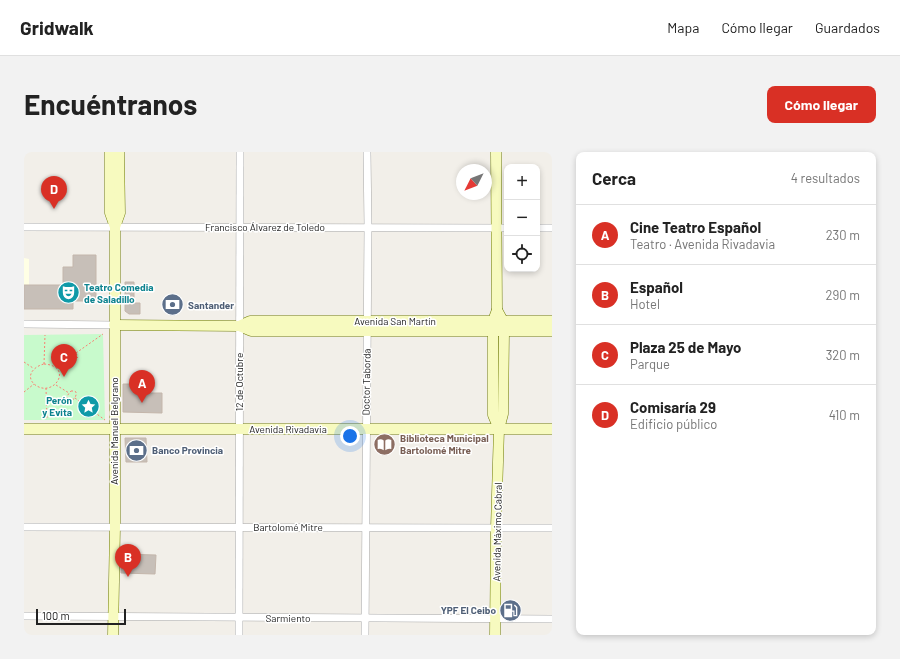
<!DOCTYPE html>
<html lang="es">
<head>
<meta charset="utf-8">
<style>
	:root { --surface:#fff; --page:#f2f2f2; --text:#222; --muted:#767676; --line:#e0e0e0; --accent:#d93025 }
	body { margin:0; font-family:Barlow,sans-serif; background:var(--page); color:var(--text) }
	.controls { position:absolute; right:12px; top:12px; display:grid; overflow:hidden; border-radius:8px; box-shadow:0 2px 6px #0003 }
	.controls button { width:36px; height:36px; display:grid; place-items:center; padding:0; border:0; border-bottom:1px solid var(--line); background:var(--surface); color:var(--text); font:20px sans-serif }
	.compass { position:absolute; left:432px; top:12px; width:36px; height:36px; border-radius:50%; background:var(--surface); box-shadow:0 2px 6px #0003; rotate:228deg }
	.scale { position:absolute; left:12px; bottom:10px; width:90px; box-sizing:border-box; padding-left:4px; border:2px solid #222; border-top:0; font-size:11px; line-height:14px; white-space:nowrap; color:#222; -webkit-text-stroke:3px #fff; paint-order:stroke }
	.you { position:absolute; left:326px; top:284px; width:14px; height:14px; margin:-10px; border:3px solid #fff; border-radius:50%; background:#1a73e8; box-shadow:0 0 0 6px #1a73e833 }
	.badge { display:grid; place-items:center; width:26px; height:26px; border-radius:50%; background:var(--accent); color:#fff; font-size:13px; font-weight:700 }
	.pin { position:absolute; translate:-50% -33px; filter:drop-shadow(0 1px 2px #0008) }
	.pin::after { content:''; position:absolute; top:21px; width:14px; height:12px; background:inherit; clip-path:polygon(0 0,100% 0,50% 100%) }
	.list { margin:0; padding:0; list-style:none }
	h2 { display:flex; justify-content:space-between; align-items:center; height:52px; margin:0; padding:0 16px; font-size:17px }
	h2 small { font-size:13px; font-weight:400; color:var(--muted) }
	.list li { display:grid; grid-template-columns:26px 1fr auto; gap:12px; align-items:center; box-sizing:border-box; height:60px; padding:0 16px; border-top:1px solid var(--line) }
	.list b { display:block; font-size:15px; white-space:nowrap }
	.list p { margin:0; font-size:13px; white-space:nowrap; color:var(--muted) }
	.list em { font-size:13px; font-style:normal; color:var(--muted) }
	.icon { flex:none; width:22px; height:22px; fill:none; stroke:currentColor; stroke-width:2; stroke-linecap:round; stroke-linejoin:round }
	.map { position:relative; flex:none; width:528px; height:483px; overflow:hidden; border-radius:8px }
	header { display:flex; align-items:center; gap:24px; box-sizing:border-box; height:56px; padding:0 20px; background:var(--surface); border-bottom:1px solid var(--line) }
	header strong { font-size:19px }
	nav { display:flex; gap:22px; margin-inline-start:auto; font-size:14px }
	.intro { display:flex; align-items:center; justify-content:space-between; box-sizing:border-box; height:96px; padding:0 24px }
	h1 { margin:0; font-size:28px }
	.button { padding:10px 18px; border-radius:8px; background:var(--accent); color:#fff; font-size:14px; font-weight:700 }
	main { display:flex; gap:24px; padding:0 24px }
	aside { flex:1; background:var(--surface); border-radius:8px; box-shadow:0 2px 6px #0003 }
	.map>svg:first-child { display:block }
	.education { fill:#ffffe5 }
	.park { fill:#c8facc }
	.building { fill:#c7bfb8; stroke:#c4b6ab }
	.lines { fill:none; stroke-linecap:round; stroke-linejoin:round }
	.street-casing { stroke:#a9a9a9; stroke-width:8 }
	.secondary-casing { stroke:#707d05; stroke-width:11 }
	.path { stroke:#fa8072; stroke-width:1; stroke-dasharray:2 2; stroke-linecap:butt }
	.street { stroke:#fff; stroke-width:7 }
	.secondary { stroke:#f7fabf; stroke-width:10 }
	.labels { text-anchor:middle; stroke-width:3; stroke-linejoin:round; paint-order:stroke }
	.street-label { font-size:10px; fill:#222; stroke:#fff }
	.culture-label { font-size:10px; font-weight:bold; fill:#0d838f; stroke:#fff; text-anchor:start }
	.service-label { font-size:10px; font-weight:bold; fill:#4e5e75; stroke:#fff; text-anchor:start }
	.education-label { font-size:10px; font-weight:bold; fill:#785e54; stroke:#fff; text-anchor:start }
</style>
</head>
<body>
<header>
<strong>Gridwalk</strong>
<nav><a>Mapa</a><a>Cómo llegar</a><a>Guardados</a></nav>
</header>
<div class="intro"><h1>Encuéntranos</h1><a class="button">Cómo llegar</a></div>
<main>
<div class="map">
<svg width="528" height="483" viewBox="0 0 528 483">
	<rect width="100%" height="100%" fill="#f2efe9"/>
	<!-- education -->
	<path class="education" d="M0,106L5,107V157H0Z"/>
	<!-- park -->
	<path class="park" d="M79,182L81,268H0V183Z"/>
	<!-- building -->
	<g class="building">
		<path d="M49,103H72V149H49V157H0V133H39V115H49Z"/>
		<path d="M101,130H110V151H116V162H105L101,159Z"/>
		<path d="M99,232H114V241H138V261L99,260Z"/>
		<path d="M101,286H122L123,310H102Z"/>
		<path d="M97,402L132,403L131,422L97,421Z"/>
	</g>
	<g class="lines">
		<defs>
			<g id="street">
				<path d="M0,75L483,76"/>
				<path d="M513,76H528"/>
				<path d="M0,172L90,173"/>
				<path d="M0,375L528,376"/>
				<path d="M0,464L528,467"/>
				<path d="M215,483L216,0"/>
				<path d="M341,483L344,75L343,0"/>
			</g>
			<g id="secondary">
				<path d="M86,0V61L91,75V375L89,483"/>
				<path d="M472,0L473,158L469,169V263L475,277"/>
				<path d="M91,75L96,61L95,0"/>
				<path d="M90,173L215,174L227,179H528"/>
				<path d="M215,174L226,169H528"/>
				<path d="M0,277H528"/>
				<path d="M471,483L472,376L475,277L479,262L480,180L479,169L473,158"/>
			</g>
		</defs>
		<!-- street casing -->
		<use href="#street" class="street-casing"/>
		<!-- secondary casing -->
		<use href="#secondary" class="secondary-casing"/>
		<!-- path -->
		<g class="path">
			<path d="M49,199L52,201L54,205L50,209L45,205L44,202L45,200Z"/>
			<path d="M52,201L79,182"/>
			<path d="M0,210L9,216"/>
			<path d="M20,212C51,214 29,248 10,232C1,223 11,214 20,212Z"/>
			<path d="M20,212L21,183"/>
			<path d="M33,216L45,205"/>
			<path d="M32,233L45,241"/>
			<path d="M22,236L23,268"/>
			<path d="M47,239H50L52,240C53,244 50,248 46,249C41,246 44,242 47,239Z"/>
			<path d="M0,240L10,232"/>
			<path d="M51,246L81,268"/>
		</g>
		<!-- street -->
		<use href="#street" class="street"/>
		<!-- secondary -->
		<use href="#secondary" class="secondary"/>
	</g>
	<!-- icons -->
	<defs>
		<symbol id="theatre-disc" viewBox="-11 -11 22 22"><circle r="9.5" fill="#0f9aa8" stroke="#fff"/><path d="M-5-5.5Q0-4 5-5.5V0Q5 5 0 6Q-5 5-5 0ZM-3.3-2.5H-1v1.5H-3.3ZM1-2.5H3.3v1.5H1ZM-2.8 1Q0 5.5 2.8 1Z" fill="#fff"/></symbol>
		<symbol id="bank-disc" viewBox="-11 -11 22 22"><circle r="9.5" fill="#5c6f8a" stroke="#fff"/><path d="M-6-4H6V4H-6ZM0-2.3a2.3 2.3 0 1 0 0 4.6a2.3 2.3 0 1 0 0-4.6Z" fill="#fff"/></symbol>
		<symbol id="sight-disc" viewBox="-11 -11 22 22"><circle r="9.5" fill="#0f9aa8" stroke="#fff"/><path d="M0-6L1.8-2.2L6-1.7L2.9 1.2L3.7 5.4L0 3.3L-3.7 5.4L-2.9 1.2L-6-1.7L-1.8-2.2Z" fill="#fff"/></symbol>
		<symbol id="library-disc" viewBox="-11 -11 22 22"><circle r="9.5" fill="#8d6e63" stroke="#fff"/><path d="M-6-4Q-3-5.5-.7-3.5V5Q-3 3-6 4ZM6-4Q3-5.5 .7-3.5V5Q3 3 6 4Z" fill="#fff"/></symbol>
		<symbol id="fuel-disc" viewBox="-11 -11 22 22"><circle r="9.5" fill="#5c6f8a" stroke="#fff"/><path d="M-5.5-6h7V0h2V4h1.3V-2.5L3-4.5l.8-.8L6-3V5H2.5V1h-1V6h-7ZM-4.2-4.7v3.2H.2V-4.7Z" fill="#fff"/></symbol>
	</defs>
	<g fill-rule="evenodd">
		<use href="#theatre-disc" x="32" y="128" width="25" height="25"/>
		<use href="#bank-disc" x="136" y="140" width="25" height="25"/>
		<use href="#sight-disc" x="52" y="242" width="25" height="25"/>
		<use href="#library-disc" x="348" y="280" width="25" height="25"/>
		<use href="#bank-disc" x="100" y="286" width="25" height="25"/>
		<use href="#fuel-disc" x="474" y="446" width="25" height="25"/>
	</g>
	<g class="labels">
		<!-- street labels -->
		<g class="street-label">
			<text x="241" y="79">Francisco Álvarez de Toledo</text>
			<text x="371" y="173">Avenida San Martín</text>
			<text transform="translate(215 230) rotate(-90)" y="4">12 de Octubre</text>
			<text transform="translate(342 230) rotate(-89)" y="4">Doctor Taborda</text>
			<text x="264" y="281">Avenida Rivadavia</text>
			<text transform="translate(90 279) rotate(-90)" y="4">Avenida Manuel Belgrano</text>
			<text x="264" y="379">Bartolomé Mitre</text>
			<text transform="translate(473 380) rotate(-89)" y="4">Avenida Máximo Cabral</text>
			<text x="264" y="470">Sarmiento</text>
		</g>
		<!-- culture labels -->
		<g class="culture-label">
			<text x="60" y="139">Teatro Comedia<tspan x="60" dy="12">de Saladillo</tspan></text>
			<text x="48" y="252" text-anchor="end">Perón<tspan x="48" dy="12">y Evita</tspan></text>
		</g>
		<!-- service labels -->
		<g class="service-label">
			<text x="164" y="157">Santander</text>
			<text x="128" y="302">Banco Provincia</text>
			<text x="472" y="462" text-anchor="end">YPF El Ceibo</text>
		</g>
		<!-- education labels -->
		<g class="education-label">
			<text x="376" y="290">Biblioteca Municipal<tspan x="376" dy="12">Bartolomé Mitre</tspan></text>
		</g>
	</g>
</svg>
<div class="controls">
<button>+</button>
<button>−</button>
<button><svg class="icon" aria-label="locate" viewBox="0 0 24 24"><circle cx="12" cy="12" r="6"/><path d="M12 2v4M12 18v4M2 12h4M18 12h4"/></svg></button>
</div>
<svg class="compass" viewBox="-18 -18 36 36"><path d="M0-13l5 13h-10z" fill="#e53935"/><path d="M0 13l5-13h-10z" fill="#767676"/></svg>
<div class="scale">100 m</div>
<div class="you"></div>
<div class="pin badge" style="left:118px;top:251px">A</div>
<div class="pin badge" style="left:104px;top:425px">B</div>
<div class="pin badge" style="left:40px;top:225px">C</div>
<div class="pin badge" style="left:30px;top:57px">D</div>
</div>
<aside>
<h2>Cerca<small>4 resultados</small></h2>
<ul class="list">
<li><span class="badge">A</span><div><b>Cine Teatro Español</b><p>Teatro · Avenida Rivadavia</p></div><em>230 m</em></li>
<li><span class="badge">B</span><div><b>Español</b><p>Hotel</p></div><em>290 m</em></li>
<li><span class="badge">C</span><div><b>Plaza 25 de Mayo</b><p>Parque</p></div><em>320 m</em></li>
<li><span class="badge">D</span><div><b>Comisaría 29</b><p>Edificio público</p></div><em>410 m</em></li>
</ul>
</aside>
</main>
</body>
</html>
